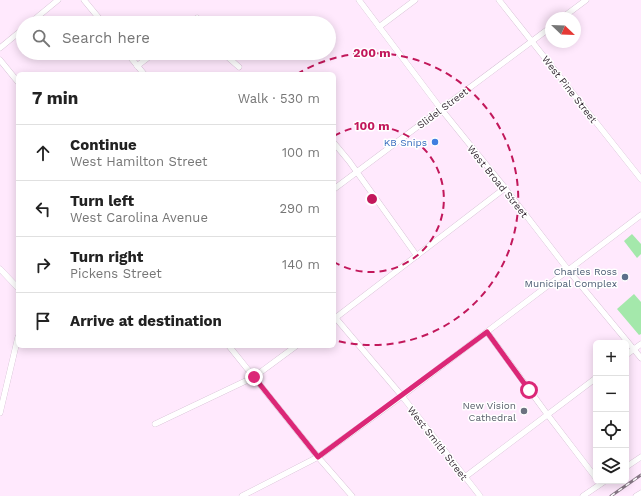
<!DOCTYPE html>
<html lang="en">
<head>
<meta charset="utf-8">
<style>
	:root { --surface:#fff; --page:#f6f6f6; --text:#222; --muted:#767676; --line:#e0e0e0 }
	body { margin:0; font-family:"Work Sans",sans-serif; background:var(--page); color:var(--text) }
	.controls { position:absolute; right:12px; bottom:12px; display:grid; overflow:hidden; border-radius:6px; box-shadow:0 2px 10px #0003 }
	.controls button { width:36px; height:36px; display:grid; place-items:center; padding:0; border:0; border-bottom:1px solid var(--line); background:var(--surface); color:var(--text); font:20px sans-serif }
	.compass { position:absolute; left:545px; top:12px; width:36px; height:36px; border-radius:50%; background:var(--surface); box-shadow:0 2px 10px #0003; rotate:113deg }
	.stop { position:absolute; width:12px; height:12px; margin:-9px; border:3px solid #db2777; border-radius:50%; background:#fff }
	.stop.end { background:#db2777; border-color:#fff; box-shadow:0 1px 4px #0008 }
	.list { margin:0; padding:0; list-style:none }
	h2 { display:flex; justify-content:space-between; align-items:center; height:52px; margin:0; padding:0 16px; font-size:17px }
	h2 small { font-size:13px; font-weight:400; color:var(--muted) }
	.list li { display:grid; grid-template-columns:26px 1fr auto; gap:12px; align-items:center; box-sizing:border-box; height:56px; padding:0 16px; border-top:1px solid var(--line) }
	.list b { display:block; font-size:15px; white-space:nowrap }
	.list p { margin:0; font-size:13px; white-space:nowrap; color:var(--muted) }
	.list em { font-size:13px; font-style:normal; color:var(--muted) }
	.icon { flex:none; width:22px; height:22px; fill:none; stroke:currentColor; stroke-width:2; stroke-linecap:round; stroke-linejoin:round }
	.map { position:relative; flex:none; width:641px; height:496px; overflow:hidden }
	.search { position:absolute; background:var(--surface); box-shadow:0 2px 10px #0003; left:16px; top:16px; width:320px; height:44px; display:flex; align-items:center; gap:10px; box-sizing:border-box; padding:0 14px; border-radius:22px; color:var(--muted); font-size:15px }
	.panel { position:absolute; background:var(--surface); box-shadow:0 2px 10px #0003; left:16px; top:72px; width:320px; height:276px; border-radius:6px }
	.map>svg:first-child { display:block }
	.green { fill:#a4e8ab }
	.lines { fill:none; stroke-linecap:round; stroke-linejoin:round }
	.minor-casing { stroke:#ccb2ca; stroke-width:6 }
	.minor { stroke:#fff; stroke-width:5.5 }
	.rail-casing { stroke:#867785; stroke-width:3 }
	.rail { stroke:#fff; stroke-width:1.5; stroke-dasharray:4.5; stroke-linecap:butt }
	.route { stroke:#db2777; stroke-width:5 }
	.ring { fill:none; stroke:#c2185b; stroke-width:2; stroke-dasharray:7 5 }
	.shop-dot { fill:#3f7fe0; stroke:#fff; stroke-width:1.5 }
	.service-dot { fill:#5c6f8a; stroke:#fff; stroke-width:1.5 }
	.worship-dot { fill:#6b7280; stroke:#fff; stroke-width:1.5 }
	.labels { text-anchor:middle; stroke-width:3; stroke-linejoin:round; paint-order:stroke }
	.street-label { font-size:10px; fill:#382d37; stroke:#fff }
	.shop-label { font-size:10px; fill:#366cbe; stroke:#fff; text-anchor:end }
	.service-label { font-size:10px; fill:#4e5e75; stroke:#fff; text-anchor:end }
	.worship-label { font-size:10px; fill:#5b616d; stroke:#fff; text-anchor:end }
	.centre { fill:#c2185b; stroke:#fff; stroke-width:2 }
	.ring-label { font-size:12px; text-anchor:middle; font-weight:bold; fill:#c2185b; stroke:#fff; stroke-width:3; stroke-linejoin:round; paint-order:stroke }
</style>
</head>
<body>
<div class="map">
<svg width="641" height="496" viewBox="0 0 641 496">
	<rect width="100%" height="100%" fill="#ffe9fd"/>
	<!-- green -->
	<g class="green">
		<path d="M632,234L641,244V254L637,258L624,241Z"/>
		<path d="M634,294L641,302V334L639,335L617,309Z"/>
	</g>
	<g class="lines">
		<defs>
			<g id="minor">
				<path d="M84,0L103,23"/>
				<path d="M359,0L441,109L505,188L569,271L641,358"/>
				<path d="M499,0L641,179"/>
				<path d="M562,18L586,0"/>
				<path d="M30,23L58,0"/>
				<path d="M191,23L197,18L201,23"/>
				<path d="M379,27L415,0"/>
				<path d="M0,48L23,29"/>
				<path d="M127,53L144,74"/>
				<path d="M223,53L239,67"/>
				<path d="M0,60L18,82"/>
				<path d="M137,66L154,53"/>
				<path d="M334,143L349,161L417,256"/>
				<path d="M334,189L551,27"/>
				<path d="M0,269L18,288"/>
				<path d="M334,316L402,396L480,496"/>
				<path d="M334,319L505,188"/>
				<path d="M487,332L547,414L596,478"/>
				<path d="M229,346L318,457L352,496"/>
				<path d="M626,355L641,344"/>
				<path d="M0,413L18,337"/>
				<path d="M155,424L254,377L296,346"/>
				<path d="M626,467L641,457"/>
				<path d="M465,477L596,378"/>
				<path d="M242,496L318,457L402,396L641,215"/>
				<path d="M583,496L605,481"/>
				<path d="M636,496L641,493"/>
			</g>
		</defs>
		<!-- minor casing -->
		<use href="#minor" class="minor-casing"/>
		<!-- minor -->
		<use href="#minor" class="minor"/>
		<defs>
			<path id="rail" d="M611,496L641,475"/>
		</defs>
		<!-- rail casing -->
		<use href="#rail" class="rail-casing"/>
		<!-- rail -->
		<use href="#rail" class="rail"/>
	</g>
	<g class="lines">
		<!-- route -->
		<path class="route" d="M254,377L318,457L487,332L529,390"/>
	</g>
	<!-- distance rings -->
	<g class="ring">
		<path d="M334 136A73 73 0 1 1 334 262"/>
		<path d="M297 74A146 146 0 1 1 334 340"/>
	</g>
	<!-- markers -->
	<circle class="shop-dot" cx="435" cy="142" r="4"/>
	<circle class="service-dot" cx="625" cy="277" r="4"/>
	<circle class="worship-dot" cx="524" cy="411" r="4"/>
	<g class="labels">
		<!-- street labels -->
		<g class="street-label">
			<text transform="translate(570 89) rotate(52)" y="4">West Pine Street</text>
			<text transform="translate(442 108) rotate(-37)" y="4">Slidel Street</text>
			<text transform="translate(498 181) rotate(51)" y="4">West Broad Street</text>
			<text transform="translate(438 443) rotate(52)" y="4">West Smith Street</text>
		</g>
		<!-- shop labels -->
		<g class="shop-label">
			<text x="427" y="146">KB Snips</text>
		</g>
		<!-- service labels -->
		<g class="service-label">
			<text x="617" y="275">Charles Ross<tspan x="617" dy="12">Municipal Complex</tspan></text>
		</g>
		<!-- worship labels -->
		<g class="worship-label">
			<text x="516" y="409">New Vision<tspan x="516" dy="12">Cathedral</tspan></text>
		</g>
	</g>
	<circle cx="372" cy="199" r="6" class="centre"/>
	<g class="ring-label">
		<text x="372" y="57">200 m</text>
		<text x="372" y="130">100 m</text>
	</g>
</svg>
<div class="controls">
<button>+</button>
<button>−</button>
<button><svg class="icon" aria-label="locate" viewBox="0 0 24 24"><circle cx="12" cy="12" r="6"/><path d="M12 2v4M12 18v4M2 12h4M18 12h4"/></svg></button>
<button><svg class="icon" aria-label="layers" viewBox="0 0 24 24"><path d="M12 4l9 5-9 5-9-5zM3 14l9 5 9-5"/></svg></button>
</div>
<svg class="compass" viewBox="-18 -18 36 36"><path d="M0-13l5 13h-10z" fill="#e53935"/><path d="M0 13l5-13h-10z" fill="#767676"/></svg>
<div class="stop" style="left:529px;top:390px"></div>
<div class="stop end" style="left:254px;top:377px"></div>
<div class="search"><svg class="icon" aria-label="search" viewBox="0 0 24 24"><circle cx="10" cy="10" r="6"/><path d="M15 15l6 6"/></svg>Search here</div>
<section class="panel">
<h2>7 min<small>Walk · 530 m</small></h2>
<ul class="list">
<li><svg class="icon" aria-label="ahead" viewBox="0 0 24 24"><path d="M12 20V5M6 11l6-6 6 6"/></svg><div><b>Continue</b><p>West Hamilton Street</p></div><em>100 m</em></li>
<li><svg class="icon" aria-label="left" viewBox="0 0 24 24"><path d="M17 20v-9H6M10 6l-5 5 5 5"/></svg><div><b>Turn left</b><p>West Carolina Avenue</p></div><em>290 m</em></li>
<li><svg class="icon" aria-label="right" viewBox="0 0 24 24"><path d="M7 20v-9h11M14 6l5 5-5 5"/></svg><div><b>Turn right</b><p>Pickens Street</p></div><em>140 m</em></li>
<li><svg class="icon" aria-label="arrive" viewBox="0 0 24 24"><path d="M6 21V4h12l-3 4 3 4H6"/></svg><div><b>Arrive at destination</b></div></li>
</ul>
</section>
</div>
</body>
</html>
